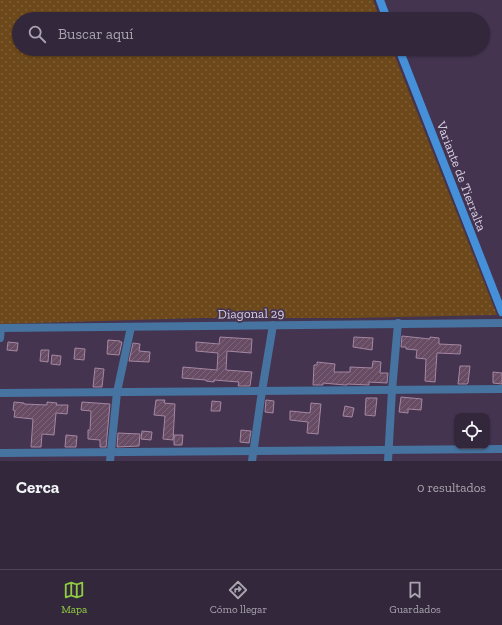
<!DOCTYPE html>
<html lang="es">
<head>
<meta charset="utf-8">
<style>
	:root { --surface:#33273c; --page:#3e3347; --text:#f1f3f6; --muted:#a9a5af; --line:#4e4456; --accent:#91cd40 }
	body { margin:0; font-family:"Zilla Slab",serif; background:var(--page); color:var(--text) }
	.controls { position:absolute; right:12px; bottom:12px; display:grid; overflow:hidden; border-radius:8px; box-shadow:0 1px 3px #0004 }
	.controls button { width:36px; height:36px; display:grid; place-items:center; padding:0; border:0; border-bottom:1px solid var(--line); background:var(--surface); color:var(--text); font:20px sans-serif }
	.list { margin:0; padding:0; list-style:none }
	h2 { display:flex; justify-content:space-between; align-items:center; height:52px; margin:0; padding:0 16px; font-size:17px }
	h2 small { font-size:13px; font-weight:400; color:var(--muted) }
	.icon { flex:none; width:22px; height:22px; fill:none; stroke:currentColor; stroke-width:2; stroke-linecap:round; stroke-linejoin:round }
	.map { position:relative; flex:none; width:502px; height:461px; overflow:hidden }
	.search { position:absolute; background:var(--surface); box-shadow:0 1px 3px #0004; left:12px; right:12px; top:12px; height:44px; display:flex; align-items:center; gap:10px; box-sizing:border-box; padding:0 14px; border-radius:22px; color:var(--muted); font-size:15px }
	.sheet { height:108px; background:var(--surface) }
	nav { display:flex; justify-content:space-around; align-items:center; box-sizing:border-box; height:56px; border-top:1px solid var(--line); background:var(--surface); font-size:11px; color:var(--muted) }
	nav a { display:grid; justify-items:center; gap:2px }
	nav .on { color:var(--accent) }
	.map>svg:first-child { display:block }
	.grass { fill:url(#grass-dots) }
	.building { fill:url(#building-hatch); stroke:#a587a2 }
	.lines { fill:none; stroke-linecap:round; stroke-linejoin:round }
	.street { stroke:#4673a0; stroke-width:8 }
	.secondary { stroke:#4590d8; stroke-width:8 }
	.labels { text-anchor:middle; stroke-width:3.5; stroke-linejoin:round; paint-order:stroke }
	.street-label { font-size:13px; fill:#dad1e2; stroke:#443450 }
</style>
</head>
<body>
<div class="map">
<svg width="502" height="461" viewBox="0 0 502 461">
	<defs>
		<pattern id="grass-dots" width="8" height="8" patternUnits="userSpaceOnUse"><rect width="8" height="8" fill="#6c481a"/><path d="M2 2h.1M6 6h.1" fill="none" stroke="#80613b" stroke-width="1.8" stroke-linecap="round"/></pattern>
		<pattern id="building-hatch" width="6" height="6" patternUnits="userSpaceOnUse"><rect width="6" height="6" fill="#674c64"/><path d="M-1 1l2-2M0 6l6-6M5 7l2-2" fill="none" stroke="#7c657a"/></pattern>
	</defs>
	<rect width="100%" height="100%" fill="#443450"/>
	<!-- grass -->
	<path class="grass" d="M0,0H373L380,19H19V49H392L497,315L350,318H202L0,324Z"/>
	<!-- building -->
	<g class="building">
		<path d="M402,336L430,339V337L439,338V344L461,345L460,354L438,353H437L435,382L425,381L426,359L416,358L417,350L406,349V347H401Z"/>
		<path d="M220,337L252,339L251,353L227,351L226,370L252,372L250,386H238L239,382L214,380V382L206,381V380L182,378L183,367L217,370L218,353L196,351V342L219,344Z"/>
		<path d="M354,337L373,338L372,350L353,347Z"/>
		<path d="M108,340L120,341V342H122L119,355L107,354Z"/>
		<path d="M8,342L18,343L17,351L7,350Z"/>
		<path d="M133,343L140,344L139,351L150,352L149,362L129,361Z"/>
		<path d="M75,348L85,349L84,360L74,359Z"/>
		<path d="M41,350H49L48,362L40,361Z"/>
		<path d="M52,355L61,356L60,365L51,364Z"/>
		<path d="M373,361L381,362L380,373H388L387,383L369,382V385L347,384V385H345L323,383V385H313L314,365H317V362L335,364L334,372H350V367L372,368Z"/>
		<path d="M460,366H470L468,383L467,384H458Z"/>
		<path d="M95,368L104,369L102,387H93Z"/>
		<path d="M493,372L502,373V384L493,383Z"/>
		<path d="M401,397L422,399L421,410L408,409V413L399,412Z"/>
		<path d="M366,398H377L375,416L365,415Z"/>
		<path d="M156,400H165L164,403L175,404L173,440L163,439L165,416L154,415Z"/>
		<path d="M266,400L274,401L273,413L265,412Z"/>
		<path d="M212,401L221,402L220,411H211Z"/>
		<path d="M14,402L24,403V404L47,405V402L57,403L56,405H68L67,414L56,413L54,435L42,434L41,447H31L33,419L14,417L15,411L13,410Z"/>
		<path d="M82,402L110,404L106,447H100V440L88,439V430H90L91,411L81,410Z"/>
		<path d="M311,403L321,404L318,434L307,433L308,422L290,420V411L310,413Z"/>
		<path d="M345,406L354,408L352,417L343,416Z"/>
		<path d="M241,430L251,431L249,443L240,442Z"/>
		<path d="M142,431L152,432L151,440L141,439Z"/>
		<path d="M118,433L140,434L139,446L117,447Z"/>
		<path d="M66,435L77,436L76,447H65Z"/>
		<path d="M174,435H183L182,445H174Z"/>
	</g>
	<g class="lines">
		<!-- street -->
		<g class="street">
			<path d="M0,328L502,323"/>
			<path d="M0,338L1,328"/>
			<path d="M0,393L502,389"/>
			<path d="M0,453L502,449"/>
			<path d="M110,461L117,392L131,327"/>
			<path d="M252,461L262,391L273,325"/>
			<path d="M388,461L392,390L398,323"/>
		</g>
		<!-- secondary -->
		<g class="secondary">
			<path d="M380,0L387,19"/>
			<path d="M399,49L502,312"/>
		</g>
	</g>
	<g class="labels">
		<!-- street labels -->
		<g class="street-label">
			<text transform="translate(462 176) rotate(69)" y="5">Variante de Tierralta</text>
			<text transform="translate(251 313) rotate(-1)" y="5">Diagonal 29</text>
		</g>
	</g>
</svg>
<div class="controls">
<button><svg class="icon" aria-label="locate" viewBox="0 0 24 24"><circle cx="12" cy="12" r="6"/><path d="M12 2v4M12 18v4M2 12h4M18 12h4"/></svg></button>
</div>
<div class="search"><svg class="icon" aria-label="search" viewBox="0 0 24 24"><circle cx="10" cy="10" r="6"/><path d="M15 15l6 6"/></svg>Buscar aquí</div>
</div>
<section class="sheet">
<h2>Cerca<small>0 resultados</small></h2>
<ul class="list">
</ul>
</section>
<nav>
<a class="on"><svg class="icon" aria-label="map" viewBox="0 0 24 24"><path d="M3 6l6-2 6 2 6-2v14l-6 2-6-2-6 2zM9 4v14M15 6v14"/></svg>Mapa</a>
<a><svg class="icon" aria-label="directions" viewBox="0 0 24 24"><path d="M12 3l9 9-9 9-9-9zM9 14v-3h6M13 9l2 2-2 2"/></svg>Cómo llegar</a>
<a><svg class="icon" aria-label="saved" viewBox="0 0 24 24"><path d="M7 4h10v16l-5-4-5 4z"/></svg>Guardados</a>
</nav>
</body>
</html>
